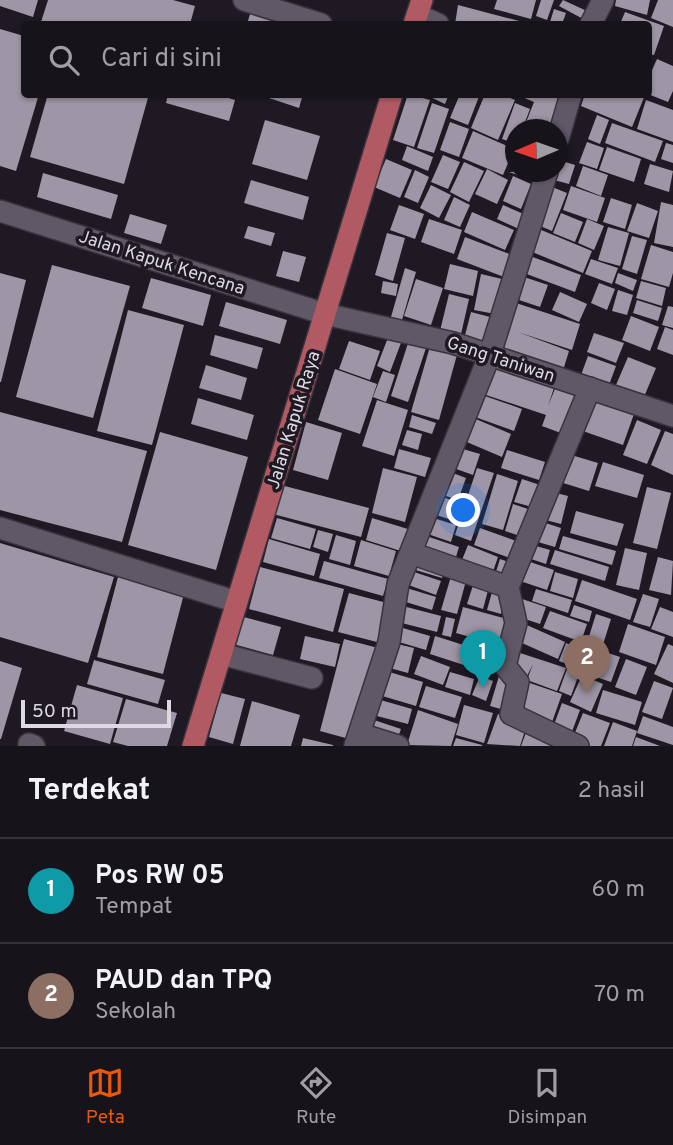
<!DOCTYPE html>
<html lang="id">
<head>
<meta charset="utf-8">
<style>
	:root { --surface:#17131b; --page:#201c24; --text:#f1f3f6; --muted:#9e9ea3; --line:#36323a; --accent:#ea580c }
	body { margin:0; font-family:Overpass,sans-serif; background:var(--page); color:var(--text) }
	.compass { position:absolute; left:505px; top:119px; width:63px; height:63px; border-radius:50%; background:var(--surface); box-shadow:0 2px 5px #0004; rotate:268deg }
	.scale { position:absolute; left:21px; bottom:18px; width:150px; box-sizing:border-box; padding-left:7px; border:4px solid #ddd9e1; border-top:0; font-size:19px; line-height:24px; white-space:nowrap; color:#ddd9e1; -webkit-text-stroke:5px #1f1924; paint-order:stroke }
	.you { position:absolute; left:464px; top:511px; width:24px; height:24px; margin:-18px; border:5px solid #fff; border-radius:50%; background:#1a73e8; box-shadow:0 0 0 10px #1a73e833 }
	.badge { display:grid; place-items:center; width:46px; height:46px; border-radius:50%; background:var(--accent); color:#fff; font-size:23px; font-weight:700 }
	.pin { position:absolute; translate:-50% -58px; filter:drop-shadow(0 2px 4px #0008) }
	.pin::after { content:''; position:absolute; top:37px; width:24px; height:21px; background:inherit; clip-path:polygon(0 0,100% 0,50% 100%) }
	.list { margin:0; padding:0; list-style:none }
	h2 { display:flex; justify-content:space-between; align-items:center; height:91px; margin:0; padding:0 28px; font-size:30px }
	h2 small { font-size:23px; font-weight:400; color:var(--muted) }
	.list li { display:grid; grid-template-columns:46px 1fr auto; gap:21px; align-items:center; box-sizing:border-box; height:105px; padding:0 28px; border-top:2px solid var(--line) }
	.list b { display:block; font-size:26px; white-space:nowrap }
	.list p { margin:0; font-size:23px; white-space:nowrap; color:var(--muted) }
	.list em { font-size:23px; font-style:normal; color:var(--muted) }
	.icon { flex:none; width:38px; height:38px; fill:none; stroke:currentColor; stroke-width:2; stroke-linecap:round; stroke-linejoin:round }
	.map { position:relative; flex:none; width:673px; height:746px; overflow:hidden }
	.search { position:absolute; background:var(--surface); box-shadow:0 2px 5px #0004; left:21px; right:21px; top:21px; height:77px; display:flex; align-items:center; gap:18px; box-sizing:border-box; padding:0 24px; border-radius:7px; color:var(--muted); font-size:26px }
	.sheet { height:301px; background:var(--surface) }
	nav { display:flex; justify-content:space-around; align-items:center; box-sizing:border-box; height:98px; border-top:2px solid var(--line); background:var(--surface); font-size:19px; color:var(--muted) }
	nav a { display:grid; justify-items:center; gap:4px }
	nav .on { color:var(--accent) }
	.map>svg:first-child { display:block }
	.building { fill:#9e96a6 }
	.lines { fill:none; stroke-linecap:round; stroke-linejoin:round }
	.minor-casing { stroke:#38333c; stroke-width:24 }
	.major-casing { stroke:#38333c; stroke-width:24 }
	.minor { stroke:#605867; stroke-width:21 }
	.major { stroke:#b25a63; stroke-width:21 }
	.labels { text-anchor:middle; stroke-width:7; stroke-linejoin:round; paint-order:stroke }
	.street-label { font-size:18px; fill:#ddd9e1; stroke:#1f1924 }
</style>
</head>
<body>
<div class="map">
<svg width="673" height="746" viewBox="0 0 673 746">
	<rect width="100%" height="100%" fill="#1f1924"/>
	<!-- building -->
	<g class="building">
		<path d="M0,0H38L33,17L0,6Z"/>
		<path d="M48,0H173L195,6L190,24H49L41,22Z"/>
		<path d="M497,0H536L531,19L494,9Z"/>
		<path d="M541,0H554L547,20L536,16Z"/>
		<path d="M563,0L589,12L585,20L559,6Z"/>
		<path d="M616,0H650L647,15L615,6Z"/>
		<path d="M658,0H673V27L651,18Z"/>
		<path d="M458,5L519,21L518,24H455Z"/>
		<path d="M554,9L566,13L562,24L550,22Z"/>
		<path d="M251,11L294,24H247Z"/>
		<path d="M625,12L664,26L654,55L648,54V24H620Z"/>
		<path d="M0,29L24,36V94H39L16,171L0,166Z"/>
		<path d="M657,59L673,66V91L668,102L648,94V79Z"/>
		<path d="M48,94H149L124,184L30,157Z"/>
		<path d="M168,94H216L235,100L229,121L166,103Z"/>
		<path d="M257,94H303L299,108Z"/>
		<path d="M408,94L430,100L414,147L393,140Z"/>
		<path d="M424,94H449L445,104Z"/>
		<path d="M460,94H480L468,125L450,118Z"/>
		<path d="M485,94H501L515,100L498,140L471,128Z"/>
		<path d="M515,94H569L555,130H523L534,102Z"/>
		<path d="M585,94H643L645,95L632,127L581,106Z"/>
		<path d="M646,100L673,110V142L637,129Z"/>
		<path d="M432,103L449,109L434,153L417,148Z"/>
		<path d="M515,103L530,109L522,130H516V144L502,139Z"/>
		<path d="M597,115L609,120L600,144L588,139Z"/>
		<path d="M265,120L320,136L307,180L252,164Z"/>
		<path d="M450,122L469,129L459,157L440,150Z"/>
		<path d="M612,123L663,141L655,162L605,143Z"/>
		<path d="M473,131L514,149L503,175L462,158Z"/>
		<path d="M587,142L604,148L597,169L579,163Z"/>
		<path d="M666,143L673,145V163L661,159Z"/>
		<path d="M407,146L433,157L428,171L402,160Z"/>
		<path d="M607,147L641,159L634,182L599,170Z"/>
		<path d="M443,155L460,162L448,189L431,182Z"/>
		<path d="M386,159L412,170L400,198L374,187Z"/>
		<path d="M559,160L575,165L569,184L554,180Z"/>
		<path d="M464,162L484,171L469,202L450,192Z"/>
		<path d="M650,164L673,171L669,192L644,184Z"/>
		<path d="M515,165L516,172H538L535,181L509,172H513Z"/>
		<path d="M583,166L608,175L601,196L576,186Z"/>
		<path d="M487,169L508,180L497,204L475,194Z"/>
		<path d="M415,170L429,177L418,203L404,197Z"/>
		<path d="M43,173L118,195L111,219L37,197Z"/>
		<path d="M513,176L531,184L521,209L503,201Z"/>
		<path d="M251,180L309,197L303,220L244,203Z"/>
		<path d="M431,185L451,195L439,218L420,208Z"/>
		<path d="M547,185L567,193L552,231L531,222Z"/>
		<path d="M571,186L605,198L597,222L563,210Z"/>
		<path d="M454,197L470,205L460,227L444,220Z"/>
		<path d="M611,198L632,205L625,229L603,222Z"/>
		<path d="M661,202L673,205V247L654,243Z"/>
		<path d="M637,203L658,211L649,238L627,231Z"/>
		<path d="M399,205L424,214L415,239L390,230Z"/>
		<path d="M503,205L526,215L519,229L497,219Z"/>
		<path d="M472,212L514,230L505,250L464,232Z"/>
		<path d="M561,213L583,222L575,242L553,233Z"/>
		<path d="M130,214L167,225L161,244L124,233Z"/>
		<path d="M429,219L462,230L454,254L421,242Z"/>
		<path d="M587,219L604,226L594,250L578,243Z"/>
		<path d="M248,226L275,233L271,246L244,238Z"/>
		<path d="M534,227L592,251L583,273L525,249Z"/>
		<path d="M608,227L629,233L620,266L598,260Z"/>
		<path d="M387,233L405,238L393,281L375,275Z"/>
		<path d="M632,236L647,240L637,274L622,269Z"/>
		<path d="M465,237L512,255L504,277L457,259Z"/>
		<path d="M651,245L673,252V273L669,287L641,279Z"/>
		<path d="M283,251L306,257L299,282L276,276Z"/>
		<path d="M530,256L581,275L575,292L524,273Z"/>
		<path d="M591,259L618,268L612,284L585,274Z"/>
		<path d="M450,264L478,271L473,296L444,289Z"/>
		<path d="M52,265L130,286L93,418L16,397Z"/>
		<path d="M405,268L416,272L402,320L391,317Z"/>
		<path d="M0,273L26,280L1,382H0Z"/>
		<path d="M618,273L637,280L633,291L615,283Z"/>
		<path d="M481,274L502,279L495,314L474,310Z"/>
		<path d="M521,276L548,285L540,307L513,298Z"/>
		<path d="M151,278L211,295L203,326L142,308Z"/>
		<path d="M416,279L443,288L431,325L404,316Z"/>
		<path d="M383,281L398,284L396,296L381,293Z"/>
		<path d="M641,281L666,288L662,306L636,298Z"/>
		<path d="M599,283L615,289L607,310L591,303Z"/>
		<path d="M618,290L633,295L627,315L612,311Z"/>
		<path d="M560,292L587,304L579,322L552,310Z"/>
		<path d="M449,294L469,299L459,343L438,339Z"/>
		<path d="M637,300L662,308L658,321L633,313Z"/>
		<path d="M226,302L287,320L280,344L219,326Z"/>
		<path d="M513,302L580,324L572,350L518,332L569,351L561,377L497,353Z"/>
		<path d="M668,306L673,307V328L662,325Z"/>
		<path d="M128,310L184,325L152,445L97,431Z"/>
		<path d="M471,312L494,318L486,349L463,343Z"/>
		<path d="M631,316L659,327L650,351L622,340Z"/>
		<path d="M665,327L673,330V355L657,349Z"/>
		<path d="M391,330L404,335L390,372L377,366Z"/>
		<path d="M594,333L624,343L616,363L587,352Z"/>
		<path d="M215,335L263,348L257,369L210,355Z"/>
		<path d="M410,337L428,342L408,402L391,396Z"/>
		<path d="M349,341L380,351L370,380L339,369Z"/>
		<path d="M431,343L458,351L439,420L411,412Z"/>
		<path d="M588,356L616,366L609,385L581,375Z"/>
		<path d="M628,357L656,368L644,397L616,385Z"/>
		<path d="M491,360L556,382L548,406L557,384L584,394L569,436L542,426L546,415L480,393Z"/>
		<path d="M206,365L247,378L241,400L199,388Z"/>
		<path d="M335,369L377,384L360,434L318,420Z"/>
		<path d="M383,371L395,375L386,402L373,397Z"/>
		<path d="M482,395L522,409L514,431L475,417Z"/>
		<path d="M198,398L254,415L247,440L191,424Z"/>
		<path d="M591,399L634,414L623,445L580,430Z"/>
		<path d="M377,400L408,410L394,456L362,446Z"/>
		<path d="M0,412L147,451L122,542L0,510Z"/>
		<path d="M412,415L436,423L432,434L409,427Z"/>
		<path d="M471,417L511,434L502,457L462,440Z"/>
		<path d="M637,420L661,430L647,464L623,455Z"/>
		<path d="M306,422L342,433L328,480L293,470Z"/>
		<path d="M407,430L422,434L418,450L402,445Z"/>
		<path d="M665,431L673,434V475L651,465Z"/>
		<path d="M160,432L248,457L216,570L128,545Z"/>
		<path d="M456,447L480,454L473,475L448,466Z"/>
		<path d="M399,449L431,458L425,477L394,468Z"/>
		<path d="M507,450L545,462L539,480L501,468Z"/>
		<path d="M568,454L598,463L589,491L560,482Z"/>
		<path d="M603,462L644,475L637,498L595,486Z"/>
		<path d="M383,468L417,477L405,522L372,513Z"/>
		<path d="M477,468L494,473L471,541L455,535Z"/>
		<path d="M445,470L466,478L458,500L437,493Z"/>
		<path d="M497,474L518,481L503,530L482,524Z"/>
		<path d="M522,479L540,485L532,507L514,502Z"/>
		<path d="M277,484L369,508L361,537L269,513Z"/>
		<path d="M647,487L671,493L657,549L633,543Z"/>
		<path d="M549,491L568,496L561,524L542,519Z"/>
		<path d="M436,495L461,503L455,521L430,513Z"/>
		<path d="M513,504L531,510L523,537L505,531Z"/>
		<path d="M576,511L624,524L617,546L570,533Z"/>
		<path d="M427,516L456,525L451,542L422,532Z"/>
		<path d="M277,518L316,529L310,549L271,538Z"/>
		<path d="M372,518L411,530L404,552L366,540Z"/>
		<path d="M536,520L561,528L555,547L531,540Z"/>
		<path d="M480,528L519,542L513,559L474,545Z"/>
		<path d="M318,530L333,534L328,552L313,547Z"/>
		<path d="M420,534L459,547L455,560L416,547Z"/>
		<path d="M336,535L356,541L350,565L329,559Z"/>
		<path d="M563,536L616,551L612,565L559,549Z"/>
		<path d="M269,539L320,554L314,576L263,562Z"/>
		<path d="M361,540L396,551L389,576L354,566Z"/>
		<path d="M0,543L114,577L88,663L0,637Z"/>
		<path d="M529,544L550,550L546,564L525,557Z"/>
		<path d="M468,545L498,557L491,577L460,565Z"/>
		<path d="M625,548L647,553L639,590L616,585Z"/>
		<path d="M555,550L609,567L605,581L550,564Z"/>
		<path d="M412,557L446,568L442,578L409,568Z"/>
		<path d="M658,557L673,561L671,595L649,590Z"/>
		<path d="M500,559L514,564L508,583L494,578Z"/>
		<path d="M524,560L554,570L547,590L517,580Z"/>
		<path d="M324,561L388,579L383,596L319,578Z"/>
		<path d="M260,567L344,589L333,632L249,609Z"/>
		<path d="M408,570L441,581L436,595L403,583Z"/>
		<path d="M555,572L578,579L573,598L550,591Z"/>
		<path d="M119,573L185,590L163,674L97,657Z"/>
		<path d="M452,573L467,577L457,614L441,610Z"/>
		<path d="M475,579L490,583L483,609L467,604Z"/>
		<path d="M582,580L637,599L630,620L575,601Z"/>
		<path d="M494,585L508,589L501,614L487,610Z"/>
		<path d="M400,586L436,597L432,610L396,599Z"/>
		<path d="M536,589L572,600L568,613L532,601Z"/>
		<path d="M349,593L387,603L377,642L338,632Z"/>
		<path d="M643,594L659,599L650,627L633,622Z"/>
		<path d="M522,599L546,607L540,624L516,616Z"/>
		<path d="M399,605L441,616L437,632L394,621Z"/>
		<path d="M574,605L592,611L589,622L570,616Z"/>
		<path d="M463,607L507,619L499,645L456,633Z"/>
		<path d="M660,607L673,612V637L651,629Z"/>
		<path d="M550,611L587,624L581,642L543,628Z"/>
		<path d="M596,614L611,619L601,651L586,646Z"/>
		<path d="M240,616L281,627L273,655L233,644Z"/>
		<path d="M446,617L455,619L451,637L442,635Z"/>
		<path d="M520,622L565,642L558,659L513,639Z"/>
		<path d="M628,624L665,637L656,665L619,652Z"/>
		<path d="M396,626L430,636L426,650L392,640Z"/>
		<path d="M305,636L340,644L335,667L300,659Z"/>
		<path d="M435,636L473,648L467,666L430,654Z"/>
		<path d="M344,639L378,648L353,740L320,731Z"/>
		<path d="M393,643L414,648L408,673L386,667Z"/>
		<path d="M479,643L502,651L495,672L472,664Z"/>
		<path d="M566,643L600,657L593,674L559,661Z"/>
		<path d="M668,644L673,646V683L654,674Z"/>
		<path d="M517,652L566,668L557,691L527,680L533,664L527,676L510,669Z"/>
		<path d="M605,652L620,657L611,682L596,677Z"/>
		<path d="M421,656L450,667L443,685L414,674Z"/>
		<path d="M626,659L647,667L636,695L615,687Z"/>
		<path d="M94,660L165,680L158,704L87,684Z"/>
		<path d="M0,661L22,668L1,739H0Z"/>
		<path d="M567,669L579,674L571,696L559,691Z"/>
		<path d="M386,671L423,682L416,706L379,695Z"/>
		<path d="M450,672L474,679L470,695L445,687Z"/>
		<path d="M582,675L603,684L591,712L570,702Z"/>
		<path d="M480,676L493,681L486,701L472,695Z"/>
		<path d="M499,676L516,681L508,711L490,706Z"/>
		<path d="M524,681L562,694L551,725L513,712Z"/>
		<path d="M654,681L673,688L662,719L642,712Z"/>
		<path d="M77,685L123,698L110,744L64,731Z"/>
		<path d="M426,686L462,697L455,718L419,707Z"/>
		<path d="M603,690L642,702L635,725L596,713Z"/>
		<path d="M221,693L245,699L233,744L209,737Z"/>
		<path d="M126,699L177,713L167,746H128L113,742Z"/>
		<path d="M377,699L412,709L408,724L373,715Z"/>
		<path d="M252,701L300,715L291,746H240Z"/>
		<path d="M562,703L580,710L570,737L552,730Z"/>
		<path d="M464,705L493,713L484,743L456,735Z"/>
		<path d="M418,710L458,724L451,746L407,745Z"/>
		<path d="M583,713L610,723L601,746H588L572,740Z"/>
		<path d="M498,714L527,725L520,746L487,744Z"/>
		<path d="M643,716L673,727V745L637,733Z"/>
		<path d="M371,719L401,729L396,742L367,732Z"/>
		<path d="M613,722L637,731L632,746H604Z"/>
		<path d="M527,730L555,746H521Z"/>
		<path d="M636,737L660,746H633Z"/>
		<path d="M303,738L333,745V746H301Z"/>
		<path d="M456,738L482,745V746H453Z"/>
	</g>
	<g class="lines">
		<defs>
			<g id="minor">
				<path d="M244,0L321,24"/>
				<path d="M417,15L438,24"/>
				<path d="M591,24L603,0"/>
				<path d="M558,139L571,94"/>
				<path d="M0,211L325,314L453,343L673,416"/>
				<path d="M0,528L237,602"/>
				<path d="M411,553L508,587L516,623L505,666L518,682L511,714L578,746"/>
				<path d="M508,587L590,388"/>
				<path d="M221,654L312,678"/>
				<path d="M360,734L398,746"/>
				<path d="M29,744L34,746"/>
				<path d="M355,746L389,642L398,584L490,354L547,172"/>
			</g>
			<g id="major">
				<path d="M414,24L422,0"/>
				<path d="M193,746L392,94"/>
			</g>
		</defs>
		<!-- minor casing -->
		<use href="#minor" class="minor-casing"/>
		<!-- major casing -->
		<use href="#major" class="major-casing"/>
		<!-- minor -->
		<use href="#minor" class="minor"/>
		<!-- major -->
		<use href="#major" class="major"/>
	</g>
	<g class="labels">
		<!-- street labels -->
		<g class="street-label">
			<text transform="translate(162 262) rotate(18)" y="6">Jalan Kapuk Kencana</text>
			<text transform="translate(501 359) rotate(18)" y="6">Gang Taniwan</text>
			<text transform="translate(293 420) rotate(-73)" y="6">Jalan Kapuk Raya</text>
		</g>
	</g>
</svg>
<svg class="compass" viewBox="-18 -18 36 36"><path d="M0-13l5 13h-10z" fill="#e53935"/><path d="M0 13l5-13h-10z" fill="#9e9ea3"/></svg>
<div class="scale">50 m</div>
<div class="you"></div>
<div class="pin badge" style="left:483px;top:688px;background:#0f9aa8">1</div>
<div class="pin badge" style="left:587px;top:693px;background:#8d6e63">2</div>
<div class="search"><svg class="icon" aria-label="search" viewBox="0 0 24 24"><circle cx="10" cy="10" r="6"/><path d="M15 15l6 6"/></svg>Cari di sini</div>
</div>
<section class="sheet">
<h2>Terdekat<small>2 hasil</small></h2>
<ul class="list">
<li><span class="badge" style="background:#0f9aa8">1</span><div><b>Pos RW 05</b><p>Tempat</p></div><em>60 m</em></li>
<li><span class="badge" style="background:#8d6e63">2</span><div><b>PAUD dan TPQ</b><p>Sekolah</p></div><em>70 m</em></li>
</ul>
</section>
<nav>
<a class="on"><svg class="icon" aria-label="map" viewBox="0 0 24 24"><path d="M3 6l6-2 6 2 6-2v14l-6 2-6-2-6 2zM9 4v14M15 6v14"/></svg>Peta</a>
<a><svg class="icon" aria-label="directions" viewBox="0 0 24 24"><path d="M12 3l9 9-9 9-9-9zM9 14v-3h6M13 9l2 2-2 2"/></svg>Rute</a>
<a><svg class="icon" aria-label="saved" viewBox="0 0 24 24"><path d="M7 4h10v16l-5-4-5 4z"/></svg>Disimpan</a>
</nav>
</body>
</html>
